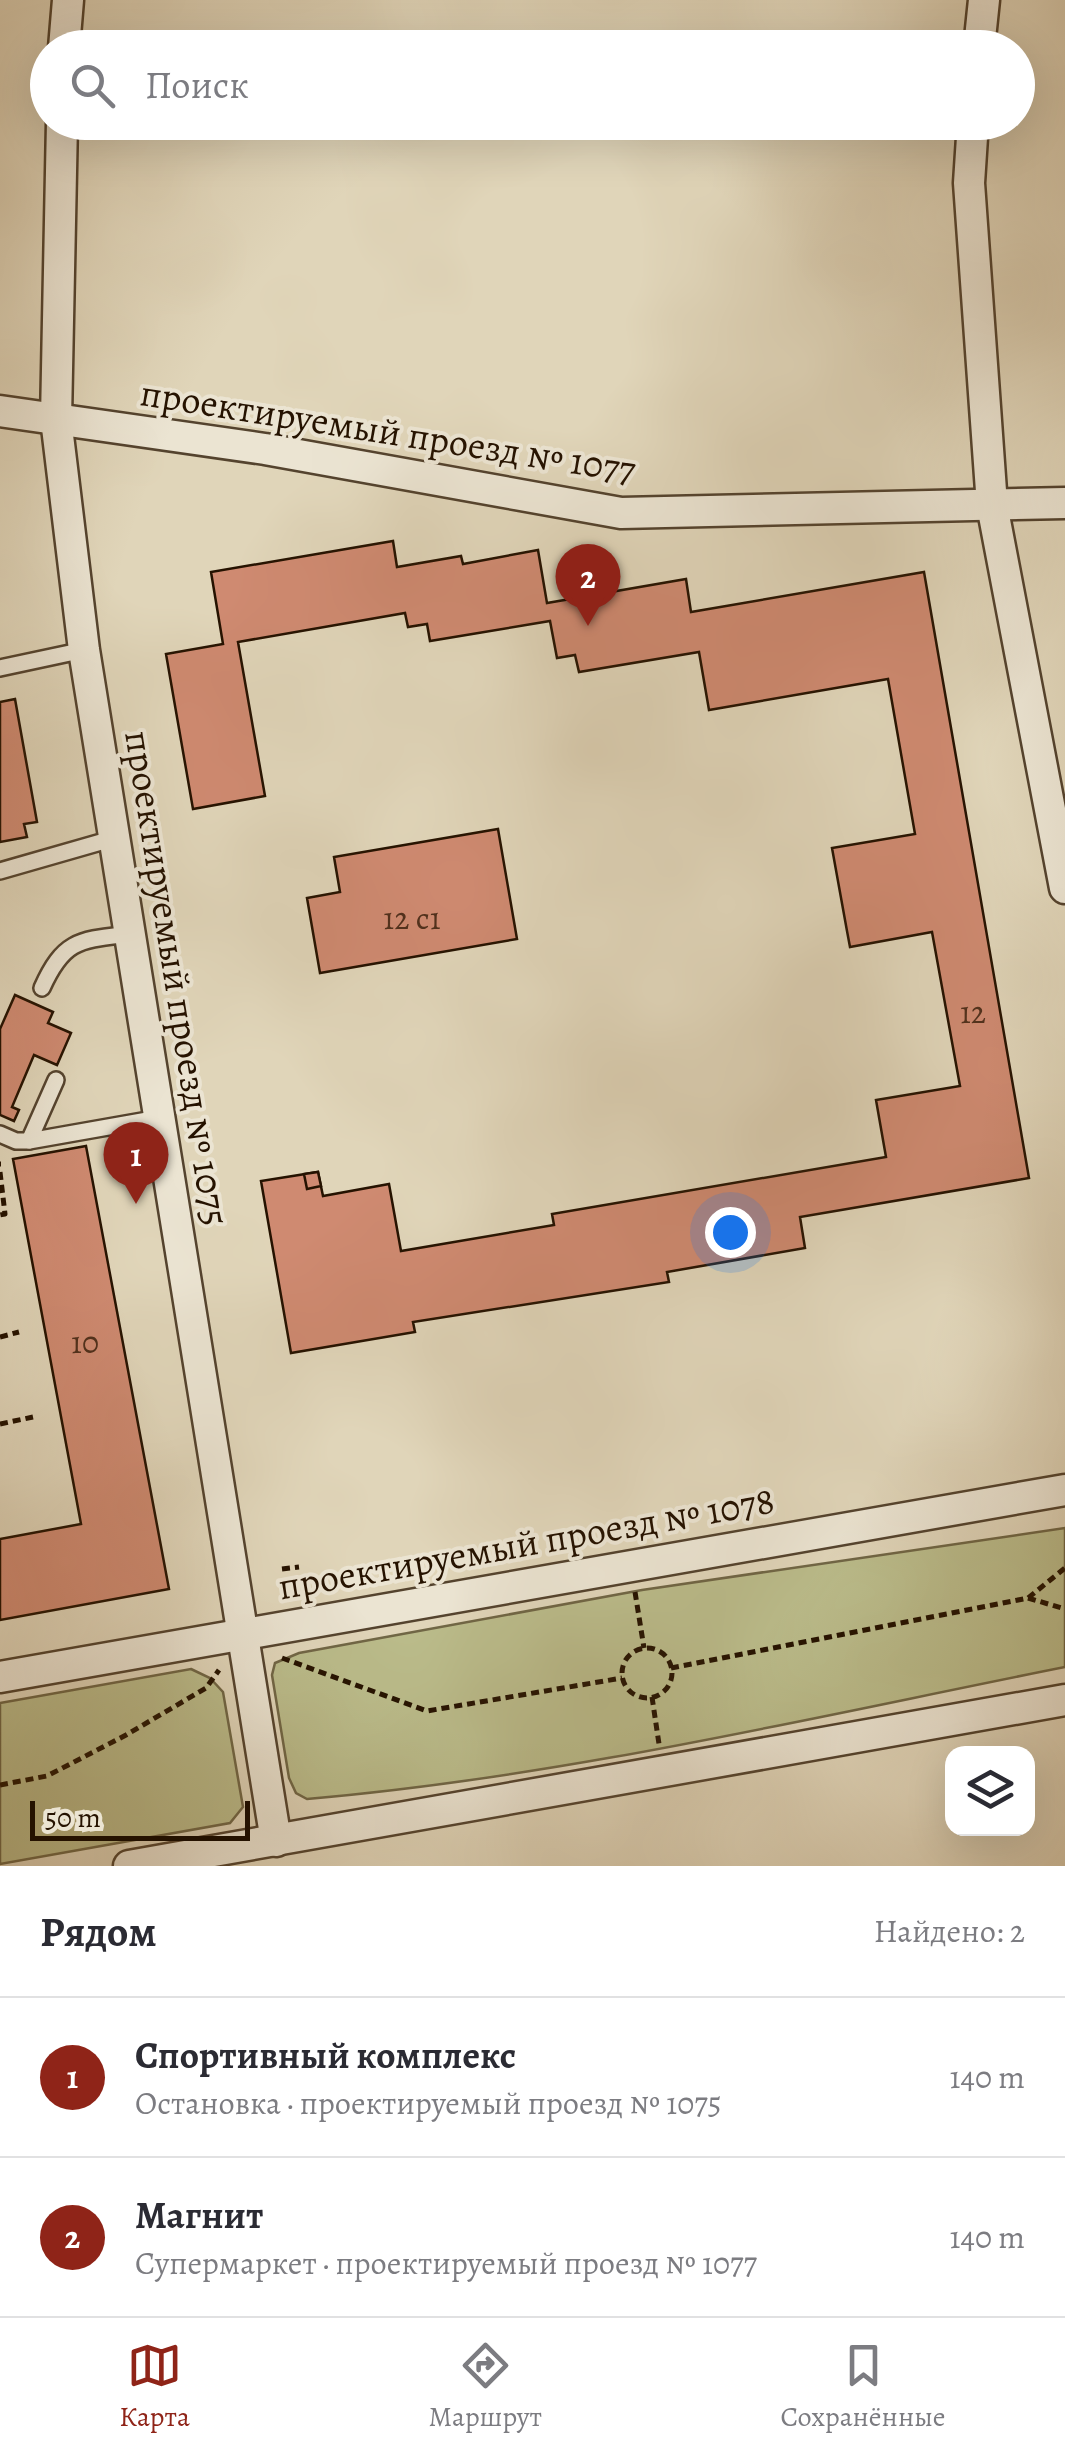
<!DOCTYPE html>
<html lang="ru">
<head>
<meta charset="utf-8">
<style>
	:root { --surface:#fff; --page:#f2f2f3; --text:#2b2b33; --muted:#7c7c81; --line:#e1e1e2; --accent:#8f2418 }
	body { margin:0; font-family:Alegreya,serif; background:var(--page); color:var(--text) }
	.controls { position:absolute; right:30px; bottom:30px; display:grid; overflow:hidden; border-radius:20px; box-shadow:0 10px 40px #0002 }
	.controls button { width:90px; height:90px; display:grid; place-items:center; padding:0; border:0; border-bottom:2px solid var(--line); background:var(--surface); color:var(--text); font:50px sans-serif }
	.scale { position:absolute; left:30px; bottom:25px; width:220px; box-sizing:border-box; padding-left:10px; border:5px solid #251200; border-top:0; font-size:28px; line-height:35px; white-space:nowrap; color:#251200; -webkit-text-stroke:8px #ebe4d2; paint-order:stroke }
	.you { position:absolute; left:730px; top:1232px; width:35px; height:35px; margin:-25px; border:8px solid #fff; border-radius:50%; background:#1a73e8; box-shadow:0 0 0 15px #1a73e833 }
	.badge { display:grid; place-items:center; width:65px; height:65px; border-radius:50%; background:var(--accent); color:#fff; font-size:32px; font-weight:700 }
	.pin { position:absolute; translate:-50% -82px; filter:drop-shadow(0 2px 5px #0008) }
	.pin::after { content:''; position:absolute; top:52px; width:35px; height:30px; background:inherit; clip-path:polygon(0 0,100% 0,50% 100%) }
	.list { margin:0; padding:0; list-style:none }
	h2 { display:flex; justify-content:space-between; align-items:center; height:130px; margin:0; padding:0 40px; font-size:42px }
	h2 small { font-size:32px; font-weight:400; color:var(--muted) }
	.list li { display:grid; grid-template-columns:65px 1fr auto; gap:30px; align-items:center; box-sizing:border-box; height:160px; padding:0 40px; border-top:2px solid var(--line) }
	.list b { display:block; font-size:38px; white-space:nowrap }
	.list p { margin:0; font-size:32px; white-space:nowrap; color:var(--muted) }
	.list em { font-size:32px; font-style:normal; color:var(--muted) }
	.icon { flex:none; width:55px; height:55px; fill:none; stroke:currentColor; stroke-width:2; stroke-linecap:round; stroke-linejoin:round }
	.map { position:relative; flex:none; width:1065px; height:1866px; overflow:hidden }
	.search { position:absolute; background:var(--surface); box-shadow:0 10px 40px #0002; left:30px; right:30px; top:30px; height:110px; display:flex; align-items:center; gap:25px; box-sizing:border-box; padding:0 35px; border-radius:55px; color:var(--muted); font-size:38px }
	.sheet { height:450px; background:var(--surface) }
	nav { display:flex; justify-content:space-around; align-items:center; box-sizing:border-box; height:140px; border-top:2px solid var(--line); background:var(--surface); font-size:28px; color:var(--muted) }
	nav a { display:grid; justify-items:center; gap:5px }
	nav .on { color:var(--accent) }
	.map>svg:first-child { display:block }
	.green { fill:#babb8a; stroke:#706645; stroke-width:2.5 }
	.building { fill:#cf8a71; stroke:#251200; stroke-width:2.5 }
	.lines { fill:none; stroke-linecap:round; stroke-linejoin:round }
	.lane-casing { stroke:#54432e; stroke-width:20 }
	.street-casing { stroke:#54432e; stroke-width:35 }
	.path { stroke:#251200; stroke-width:5; stroke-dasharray:8 5; stroke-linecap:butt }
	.lane { stroke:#ebe4d2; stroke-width:15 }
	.street { stroke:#ebe4d2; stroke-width:30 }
	.labels { text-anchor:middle; stroke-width:8; stroke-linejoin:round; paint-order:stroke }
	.number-label { font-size:32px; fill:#50301c }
	.street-label { font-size:38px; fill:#251200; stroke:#ebe4d2 }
</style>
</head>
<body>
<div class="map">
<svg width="1065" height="1866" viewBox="0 0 1065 1866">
	<rect width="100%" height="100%" fill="#e0d5b9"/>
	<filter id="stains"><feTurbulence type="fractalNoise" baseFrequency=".002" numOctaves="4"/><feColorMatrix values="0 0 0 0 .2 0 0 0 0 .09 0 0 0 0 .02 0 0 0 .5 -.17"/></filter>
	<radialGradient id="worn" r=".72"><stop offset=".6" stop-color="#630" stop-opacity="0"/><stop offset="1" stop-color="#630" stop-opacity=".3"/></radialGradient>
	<!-- green -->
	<g class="green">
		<path d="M1065,1528V1667C814,1717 562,1777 307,1799L296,1793L289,1778L272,1675L275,1663L299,1653L642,1590Z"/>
		<path d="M191,1669L210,1678L223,1692L243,1807L230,1823L0,1864V1703Z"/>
	</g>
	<!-- building -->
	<g class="building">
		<path d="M393,541L397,567L461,556L463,564L538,550L547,603L686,579L691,612L924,572L1029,1178L800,1217L805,1248L667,1272L669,1282L413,1322L415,1332L291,1353L261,1181L318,1172L323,1196L389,1184L401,1251L554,1225L552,1214L886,1157L876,1100L960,1086L932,932L850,947L847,931L832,848L915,834L888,679L709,710L699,652L579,672L575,655L557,658L550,621L430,641L427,624L408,627L405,613L238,642L265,796L193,809L166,654L223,644L211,572Z"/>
		<path d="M15,699L37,822L24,824L27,837L0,842V702Z"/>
		<path d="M498,829L517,939L320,973L307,898L340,892L334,857Z"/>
		<path d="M15,995L53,1012L48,1023L71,1033L57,1065L34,1055L12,1107L19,1110L14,1121L0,1115V1029Z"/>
		<path d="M86,1146L169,1589L0,1620V1539L81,1524L13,1159Z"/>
		<path d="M318,1172L321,1186L307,1189L304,1174Z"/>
	</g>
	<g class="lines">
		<defs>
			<g id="lane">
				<path d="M0,668L84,650"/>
				<path d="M0,871L115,838"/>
				<path d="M42,988C64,939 80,940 130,934"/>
				<path d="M0,1134L16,1141H29L159,1118"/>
				<path d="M29,1141L56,1080"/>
			</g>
			<g id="street">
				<path d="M64,48L68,0"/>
				<path d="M979,48L984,0"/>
				<path d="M62,122L56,419L84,650L276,1841"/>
				<path d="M973,122L969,183L992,505L1065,888"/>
				<path d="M0,411L265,449L621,513L1065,503"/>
				<path d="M0,1677L1065,1490"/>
				<path d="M129,1866L1065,1700"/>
			</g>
		</defs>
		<!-- lane casing -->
		<use href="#lane" class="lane-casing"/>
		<!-- street casing -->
		<use href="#street" class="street-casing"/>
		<!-- path -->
		<g class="path">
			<path d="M0,1164H1"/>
			<path d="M0,1172L5,1214L0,1215"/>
			<path d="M0,1337L19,1332"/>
			<path d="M0,1424L33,1417"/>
			<path d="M282,1569L299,1567"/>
			<path d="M635,1592L644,1648"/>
			<path d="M1028,1598L1065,1609"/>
			<circle cx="647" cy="1673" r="25"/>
			<path d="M282,1658L427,1711L622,1678"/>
			<path d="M671,1668L1028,1598L1065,1568"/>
			<path d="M652,1697L659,1744"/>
			<path d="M0,1785L47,1776L126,1735L206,1688L219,1670"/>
		</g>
		<!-- lane -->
		<use href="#lane" class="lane"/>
		<!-- street -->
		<use href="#street" class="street"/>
	</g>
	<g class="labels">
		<!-- number labels -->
		<g class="number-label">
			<text x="412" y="929">12 с1</text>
			<text x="973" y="1023">12</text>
			<text x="85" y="1353">10</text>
		</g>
		<!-- street labels -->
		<g class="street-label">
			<text transform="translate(388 431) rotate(9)" y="13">проектируемый проезд № 1077</text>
			<text transform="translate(177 978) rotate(81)" y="13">проектируемый проезд № 1075</text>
			<text transform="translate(526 1543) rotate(-10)" y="13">проектируемый проезд № 1078</text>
		</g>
	</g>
	<rect width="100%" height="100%" filter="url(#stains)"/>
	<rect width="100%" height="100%" fill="url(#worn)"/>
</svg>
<div class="controls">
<button><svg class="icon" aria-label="layers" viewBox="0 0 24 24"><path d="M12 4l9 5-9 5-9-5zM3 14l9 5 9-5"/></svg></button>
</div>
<div class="scale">50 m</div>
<div class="you"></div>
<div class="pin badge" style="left:136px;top:1204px">1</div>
<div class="pin badge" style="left:588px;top:626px">2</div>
<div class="search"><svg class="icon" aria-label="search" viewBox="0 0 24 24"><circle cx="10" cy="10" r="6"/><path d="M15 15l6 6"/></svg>Поиск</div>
</div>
<section class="sheet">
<h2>Рядом<small>Найдено: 2</small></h2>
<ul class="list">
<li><span class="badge">1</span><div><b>Спортивный комплекс</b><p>Остановка · проектируемый проезд № 1075</p></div><em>140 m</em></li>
<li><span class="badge">2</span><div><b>Магнит</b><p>Супермаркет · проектируемый проезд № 1077</p></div><em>140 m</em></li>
</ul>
</section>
<nav>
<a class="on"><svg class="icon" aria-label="map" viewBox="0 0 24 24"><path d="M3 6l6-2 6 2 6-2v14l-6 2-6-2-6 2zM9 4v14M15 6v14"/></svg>Карта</a>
<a><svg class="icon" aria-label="directions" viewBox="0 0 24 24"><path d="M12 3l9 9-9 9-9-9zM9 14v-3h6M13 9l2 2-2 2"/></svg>Маршрут</a>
<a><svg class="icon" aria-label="saved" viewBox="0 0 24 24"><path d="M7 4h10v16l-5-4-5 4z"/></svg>Сохранённые</a>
</nav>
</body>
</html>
